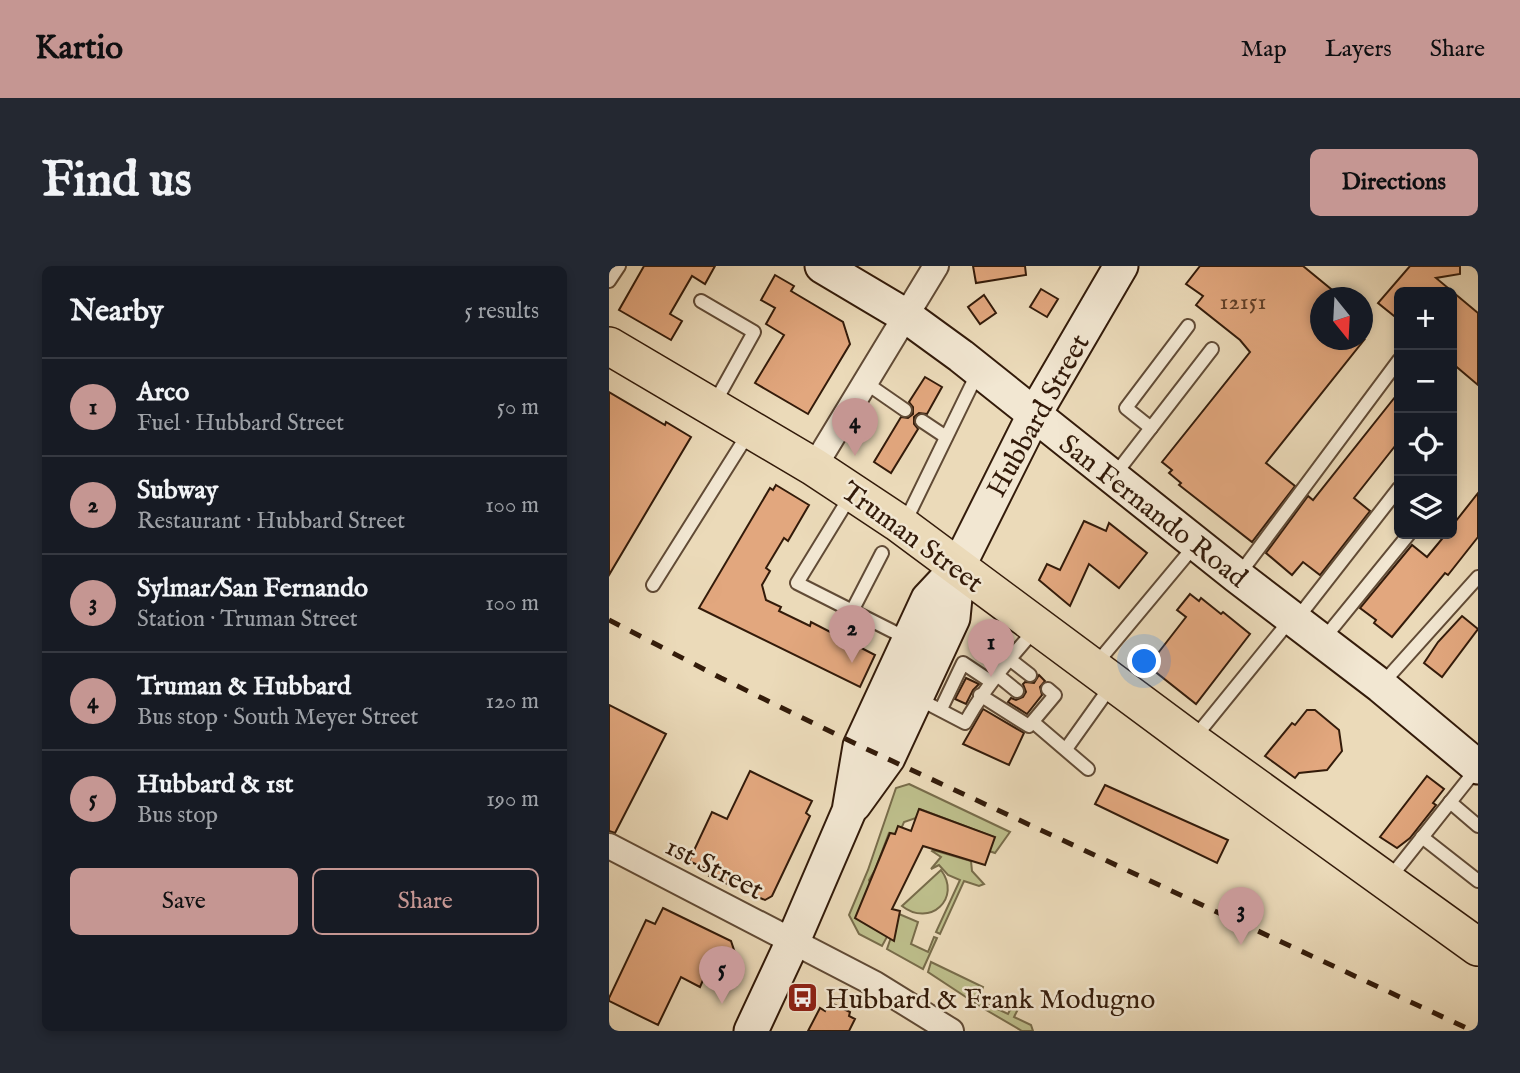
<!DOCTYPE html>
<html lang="en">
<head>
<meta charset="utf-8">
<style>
	:root { --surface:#171b24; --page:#242831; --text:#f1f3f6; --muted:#9ea1a6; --line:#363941; --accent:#c59692 }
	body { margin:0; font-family:"IM FELL English",serif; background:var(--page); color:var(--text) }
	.controls { position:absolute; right:21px; top:21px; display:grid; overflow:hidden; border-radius:10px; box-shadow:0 4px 10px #0003 }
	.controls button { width:63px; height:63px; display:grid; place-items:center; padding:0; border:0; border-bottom:2px solid var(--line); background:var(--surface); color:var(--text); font:35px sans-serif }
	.compass { position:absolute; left:701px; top:21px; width:63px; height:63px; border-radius:50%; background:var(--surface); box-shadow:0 4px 10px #0003; rotate:162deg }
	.you { position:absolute; left:536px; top:396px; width:24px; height:24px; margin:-18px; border:5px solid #fff; border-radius:50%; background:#1a73e8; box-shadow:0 0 0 10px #1a73e833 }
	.badge { display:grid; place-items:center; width:46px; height:46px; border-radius:50%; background:var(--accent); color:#111; font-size:23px; font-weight:700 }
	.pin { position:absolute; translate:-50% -58px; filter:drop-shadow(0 2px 4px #0008) }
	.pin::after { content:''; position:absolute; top:37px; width:24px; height:21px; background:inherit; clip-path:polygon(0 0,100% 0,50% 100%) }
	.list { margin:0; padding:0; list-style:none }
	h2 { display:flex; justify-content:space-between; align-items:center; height:91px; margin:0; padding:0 28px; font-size:30px }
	h2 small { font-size:23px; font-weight:400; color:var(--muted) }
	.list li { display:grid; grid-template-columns:46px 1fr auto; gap:21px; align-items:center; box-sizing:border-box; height:98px; padding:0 28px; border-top:2px solid var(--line) }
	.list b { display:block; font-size:26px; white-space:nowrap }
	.list p { margin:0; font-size:23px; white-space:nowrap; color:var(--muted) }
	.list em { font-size:23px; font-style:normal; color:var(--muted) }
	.actions { display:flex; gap:14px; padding:21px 28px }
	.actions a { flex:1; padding:16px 0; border:2px solid var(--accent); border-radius:10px; text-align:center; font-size:24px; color:var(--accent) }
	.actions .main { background:var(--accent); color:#111 }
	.icon { flex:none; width:38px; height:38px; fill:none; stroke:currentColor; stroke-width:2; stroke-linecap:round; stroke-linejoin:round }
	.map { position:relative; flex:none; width:869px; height:765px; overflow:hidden; border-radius:10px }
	header { display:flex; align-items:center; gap:42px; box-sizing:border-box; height:98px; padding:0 35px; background:var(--accent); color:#111 }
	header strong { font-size:33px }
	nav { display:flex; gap:38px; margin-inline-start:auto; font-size:24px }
	.intro { display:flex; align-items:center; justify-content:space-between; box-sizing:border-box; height:168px; padding:0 42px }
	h1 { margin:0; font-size:49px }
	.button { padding:18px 32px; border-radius:10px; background:var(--accent); color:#111; font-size:24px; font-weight:700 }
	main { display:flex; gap:42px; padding:0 42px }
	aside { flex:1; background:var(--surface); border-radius:10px; box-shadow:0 4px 10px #0003 }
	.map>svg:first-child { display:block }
	.green { fill:#bdbe8b; stroke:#786c4a; stroke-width:2 }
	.building { fill:#e2a77e; stroke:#331b0a; stroke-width:2 }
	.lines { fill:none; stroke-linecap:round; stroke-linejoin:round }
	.service-casing { stroke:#614b36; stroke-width:16 }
	.minor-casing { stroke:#614b36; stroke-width:28 }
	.secondary-casing { stroke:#331b0a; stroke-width:37 }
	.primary-casing { stroke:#331b0a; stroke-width:40 }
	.service { stroke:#f2e7d2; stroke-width:12 }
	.minor { stroke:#f2e7d2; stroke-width:24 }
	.secondary { stroke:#f2e7d2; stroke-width:33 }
	.primary { stroke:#ebdab9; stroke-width:37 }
	.rail { stroke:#331b0a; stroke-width:5; stroke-dasharray:12 12; stroke-linecap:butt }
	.labels { text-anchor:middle; stroke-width:5; stroke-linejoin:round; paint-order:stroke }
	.number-label { font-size:24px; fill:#5f3e27 }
	.street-label { font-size:28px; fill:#331b0a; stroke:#f2e7d2 }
	.poi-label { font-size:28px; fill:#331b0a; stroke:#f2e7d2; text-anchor:start }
</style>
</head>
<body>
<header>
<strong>Kartio</strong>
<nav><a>Map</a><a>Layers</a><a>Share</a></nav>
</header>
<div class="intro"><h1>Find us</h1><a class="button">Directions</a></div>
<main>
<aside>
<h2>Nearby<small>5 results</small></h2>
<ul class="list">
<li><span class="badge">1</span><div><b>Arco</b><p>Fuel · Hubbard Street</p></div><em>50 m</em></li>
<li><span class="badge">2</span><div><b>Subway</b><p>Restaurant · Hubbard Street</p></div><em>100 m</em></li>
<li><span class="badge">3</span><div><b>Sylmar/San Fernando</b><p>Station · Truman Street</p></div><em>100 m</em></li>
<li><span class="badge">4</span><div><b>Truman &amp; Hubbard</b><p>Bus stop · South Meyer Street</p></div><em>120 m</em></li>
<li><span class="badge">5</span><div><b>Hubbard &amp; 1st</b><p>Bus stop</p></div><em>190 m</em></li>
</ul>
<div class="actions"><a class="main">Save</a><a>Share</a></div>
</aside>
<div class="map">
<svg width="869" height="765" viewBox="0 0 869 765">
	<rect width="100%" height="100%" fill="#ebdab9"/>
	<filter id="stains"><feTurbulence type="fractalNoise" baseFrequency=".00286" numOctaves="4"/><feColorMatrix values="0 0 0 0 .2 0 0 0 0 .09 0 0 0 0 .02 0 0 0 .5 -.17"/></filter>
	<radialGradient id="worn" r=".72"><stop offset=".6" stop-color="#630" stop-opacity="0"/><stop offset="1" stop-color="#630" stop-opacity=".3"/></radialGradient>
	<!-- green -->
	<g class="green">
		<path d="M300,518L401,566L386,587L380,585L385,571L311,543L307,552L295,556L289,570L280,567L266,604L260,614L279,669L273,680L250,668L240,649L259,604L287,522Z"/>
		<path d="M324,584L362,595L363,605L375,618L370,620L355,615L331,668L327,666L351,614L339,609L330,599L322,603L332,591L323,585Z"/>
		<path d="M332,604C353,632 321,662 293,640Z"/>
		<path d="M290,648L309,656L302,678L319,686L325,671L328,672L314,703L278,683Z"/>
		<path d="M322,696L374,721L369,734L399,748L404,738H408L409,743L405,751L422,759L424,765H413L372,741L319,706Z"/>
	</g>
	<!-- building -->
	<g class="building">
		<path d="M35,0H106L96,18L83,10L61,48L73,55L62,74L10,44Z"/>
		<path d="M364,0H416L417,9L367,17Z"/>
		<path d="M591,0H694L733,32H711V74H755L657,197L686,220L643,276L570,219L572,217L560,207L563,204L553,196L641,86L631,74L587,39L594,30L577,18Z"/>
		<path d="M801,0H851V8L827,12L869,47V119L843,97V26H790V54L769,37Z"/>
		<path d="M166,9L185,20L182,25L234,56L241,78L199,148L146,117L175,69L157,58L166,42L152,34Z"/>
		<path d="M432,23L449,33L438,51L421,41Z"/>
		<path d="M375,29L387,47L371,58L359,41Z"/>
		<path d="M316,111L333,121L318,148L310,147L305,151V158L309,163L282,207L265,196L292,151L299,152L304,148V141L300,136Z"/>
		<path d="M0,126L56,159L57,156L82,171L0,309Z"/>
		<path d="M790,126V175L745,232L761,245L711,309L694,296L683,309L657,287L699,230L704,234Z"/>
		<path d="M167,219L200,239L179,275L175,272L157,302L161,305L153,319L157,334L172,341L170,345L201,360L202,356L266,389L251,421L90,342L161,222L164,224Z"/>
		<path d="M869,227V271L839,309L836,307L783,371L765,357L767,354L751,342L803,279L818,291L837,268H843V260Z"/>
		<path d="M475,255L497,265L500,257L538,287L510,322L480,298L461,340L430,314L438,298L451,304Z"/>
		<path d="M581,328L590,335L592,332L612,348L614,346L641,368L587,438L539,400L577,351L568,344Z"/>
		<path d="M853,350L869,363L833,411L815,397L829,376Z"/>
		<path d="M430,409L436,415L431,421L433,429L418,448L399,436L402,432L407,434L414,431L417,426L414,418L416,416L425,417Z"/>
		<path d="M357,412L370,418L364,424L357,438L346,433Z"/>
		<path d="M0,439L57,468L6,567L0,565Z"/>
		<path d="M374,443L415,467L400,499L354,478Z"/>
		<path d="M698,444H706L730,464L733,485L718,504L690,507L686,512L656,490L683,457L686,459Z"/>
		<path d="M141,505L203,535L197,547L201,550L163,630L156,634L100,610L102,605L80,595L103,546L118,553Z"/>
		<path d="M818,510L835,523L824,537L827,539L801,572L788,582L771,571Z"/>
		<path d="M496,519L619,574L608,597L486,538Z"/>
		<path d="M310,543L386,571L376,599L314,580L283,643L291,645L285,675L246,652L281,567L286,568L289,560L302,565Z"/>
		<path d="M54,642L122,675L128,693L114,723L94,714L91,721L72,711L49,759L0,735V732L37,654L46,658Z"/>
		<path d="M220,736L241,746L240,750L246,753L240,765H199L211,742L216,745Z"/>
	</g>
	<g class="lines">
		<defs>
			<g id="service">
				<path d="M0,15L10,0"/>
				<path d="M92,35L145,66L105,138"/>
				<path d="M257,117L296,144"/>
				<path d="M313,155L337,171"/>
				<path d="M542,162L517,142L579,60"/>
				<path d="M504,211L603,83"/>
				<path d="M242,229L188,317L299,373"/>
				<path d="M295,258L370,104"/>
				<path d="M629,310L790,94"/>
				<path d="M44,319L139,168"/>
				<path d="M243,345L273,287"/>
				<path d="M687,354L790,222"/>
				<path d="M713,375L800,268"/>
				<path d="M399,392L421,409"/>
				<path d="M487,398L587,278"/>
				<path d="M387,408L408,425"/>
				<path d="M772,419L869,311"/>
				<path d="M371,429L420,460L446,429L439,423"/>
				<path d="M308,432L356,457C376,421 400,392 428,362"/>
				<path d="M332,443L354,397L381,415"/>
				<path d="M424,456L479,503"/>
				<path d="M586,471L682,353"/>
				<path d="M457,483L502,420"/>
				<path d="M841,536L869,560"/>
				<path d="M813,571L869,615"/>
				<path d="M780,613L869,501"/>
			</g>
			<g id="minor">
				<path d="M205,201L327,0"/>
				<path d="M0,580L266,718L342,765"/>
			</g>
			<g id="secondary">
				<path d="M213,0L297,50L352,90L628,310L772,420L869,501"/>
				<path d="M245,539L279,492L344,352L349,301"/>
				<path d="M142,765L184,675L240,545L251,480L319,333L349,301L425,149L512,0"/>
			</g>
			<path id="primary" d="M0,80L205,201L288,256L583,475L869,681"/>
		</defs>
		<!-- service casing -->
		<use href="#service" class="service-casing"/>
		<!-- minor casing -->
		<use href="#minor" class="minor-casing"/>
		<!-- secondary casing -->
		<use href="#secondary" class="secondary-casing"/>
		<!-- primary casing -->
		<use href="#primary" class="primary-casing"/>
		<!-- service -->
		<use href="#service" class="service"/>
		<!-- minor -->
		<use href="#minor" class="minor"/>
		<!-- secondary -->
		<use href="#secondary" class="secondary"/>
		<!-- primary -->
		<use href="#primary" class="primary"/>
		<!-- rail -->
		<path class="rail" d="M0,354L112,412L251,480L864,765"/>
	</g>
	<!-- icons -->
	<defs>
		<symbol id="bus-square" viewBox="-11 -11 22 22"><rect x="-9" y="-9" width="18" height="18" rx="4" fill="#8f2418" stroke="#f2e7d2"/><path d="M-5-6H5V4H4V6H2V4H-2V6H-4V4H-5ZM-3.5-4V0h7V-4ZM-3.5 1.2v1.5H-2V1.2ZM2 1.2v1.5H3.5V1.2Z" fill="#fff"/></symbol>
	</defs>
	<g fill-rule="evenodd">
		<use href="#bus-square" x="176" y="714" width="35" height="35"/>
	</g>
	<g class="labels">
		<!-- number labels -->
		<g class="number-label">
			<text x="634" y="43">12151</text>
		</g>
		<!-- street labels -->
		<g class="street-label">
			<text transform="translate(428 149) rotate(-61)" y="10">Hubbard Street</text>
			<text transform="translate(545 244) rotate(38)" y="10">San Fernando Road</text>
			<text transform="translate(304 270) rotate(36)" y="10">Truman Street</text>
			<text transform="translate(106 601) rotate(27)" y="10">1st Street</text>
		</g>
		<!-- poi labels -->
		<g class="poi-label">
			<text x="216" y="742">Hubbard &amp; Frank Modugno</text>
		</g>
	</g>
	<rect width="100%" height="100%" filter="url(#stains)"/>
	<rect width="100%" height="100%" fill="url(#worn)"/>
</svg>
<div class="controls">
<button>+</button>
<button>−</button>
<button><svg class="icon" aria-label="locate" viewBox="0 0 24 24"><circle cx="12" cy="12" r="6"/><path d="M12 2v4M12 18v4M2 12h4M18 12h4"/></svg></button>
<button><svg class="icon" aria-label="layers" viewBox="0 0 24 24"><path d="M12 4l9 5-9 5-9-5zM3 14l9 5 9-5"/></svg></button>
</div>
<svg class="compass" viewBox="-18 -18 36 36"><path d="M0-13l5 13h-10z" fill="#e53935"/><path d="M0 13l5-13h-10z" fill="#9ea1a6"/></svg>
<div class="you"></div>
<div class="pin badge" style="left:382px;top:411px">1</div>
<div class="pin badge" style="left:243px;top:397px">2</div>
<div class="pin badge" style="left:632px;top:679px">3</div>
<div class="pin badge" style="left:246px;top:190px">4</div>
<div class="pin badge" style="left:113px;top:738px">5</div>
</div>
</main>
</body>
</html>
